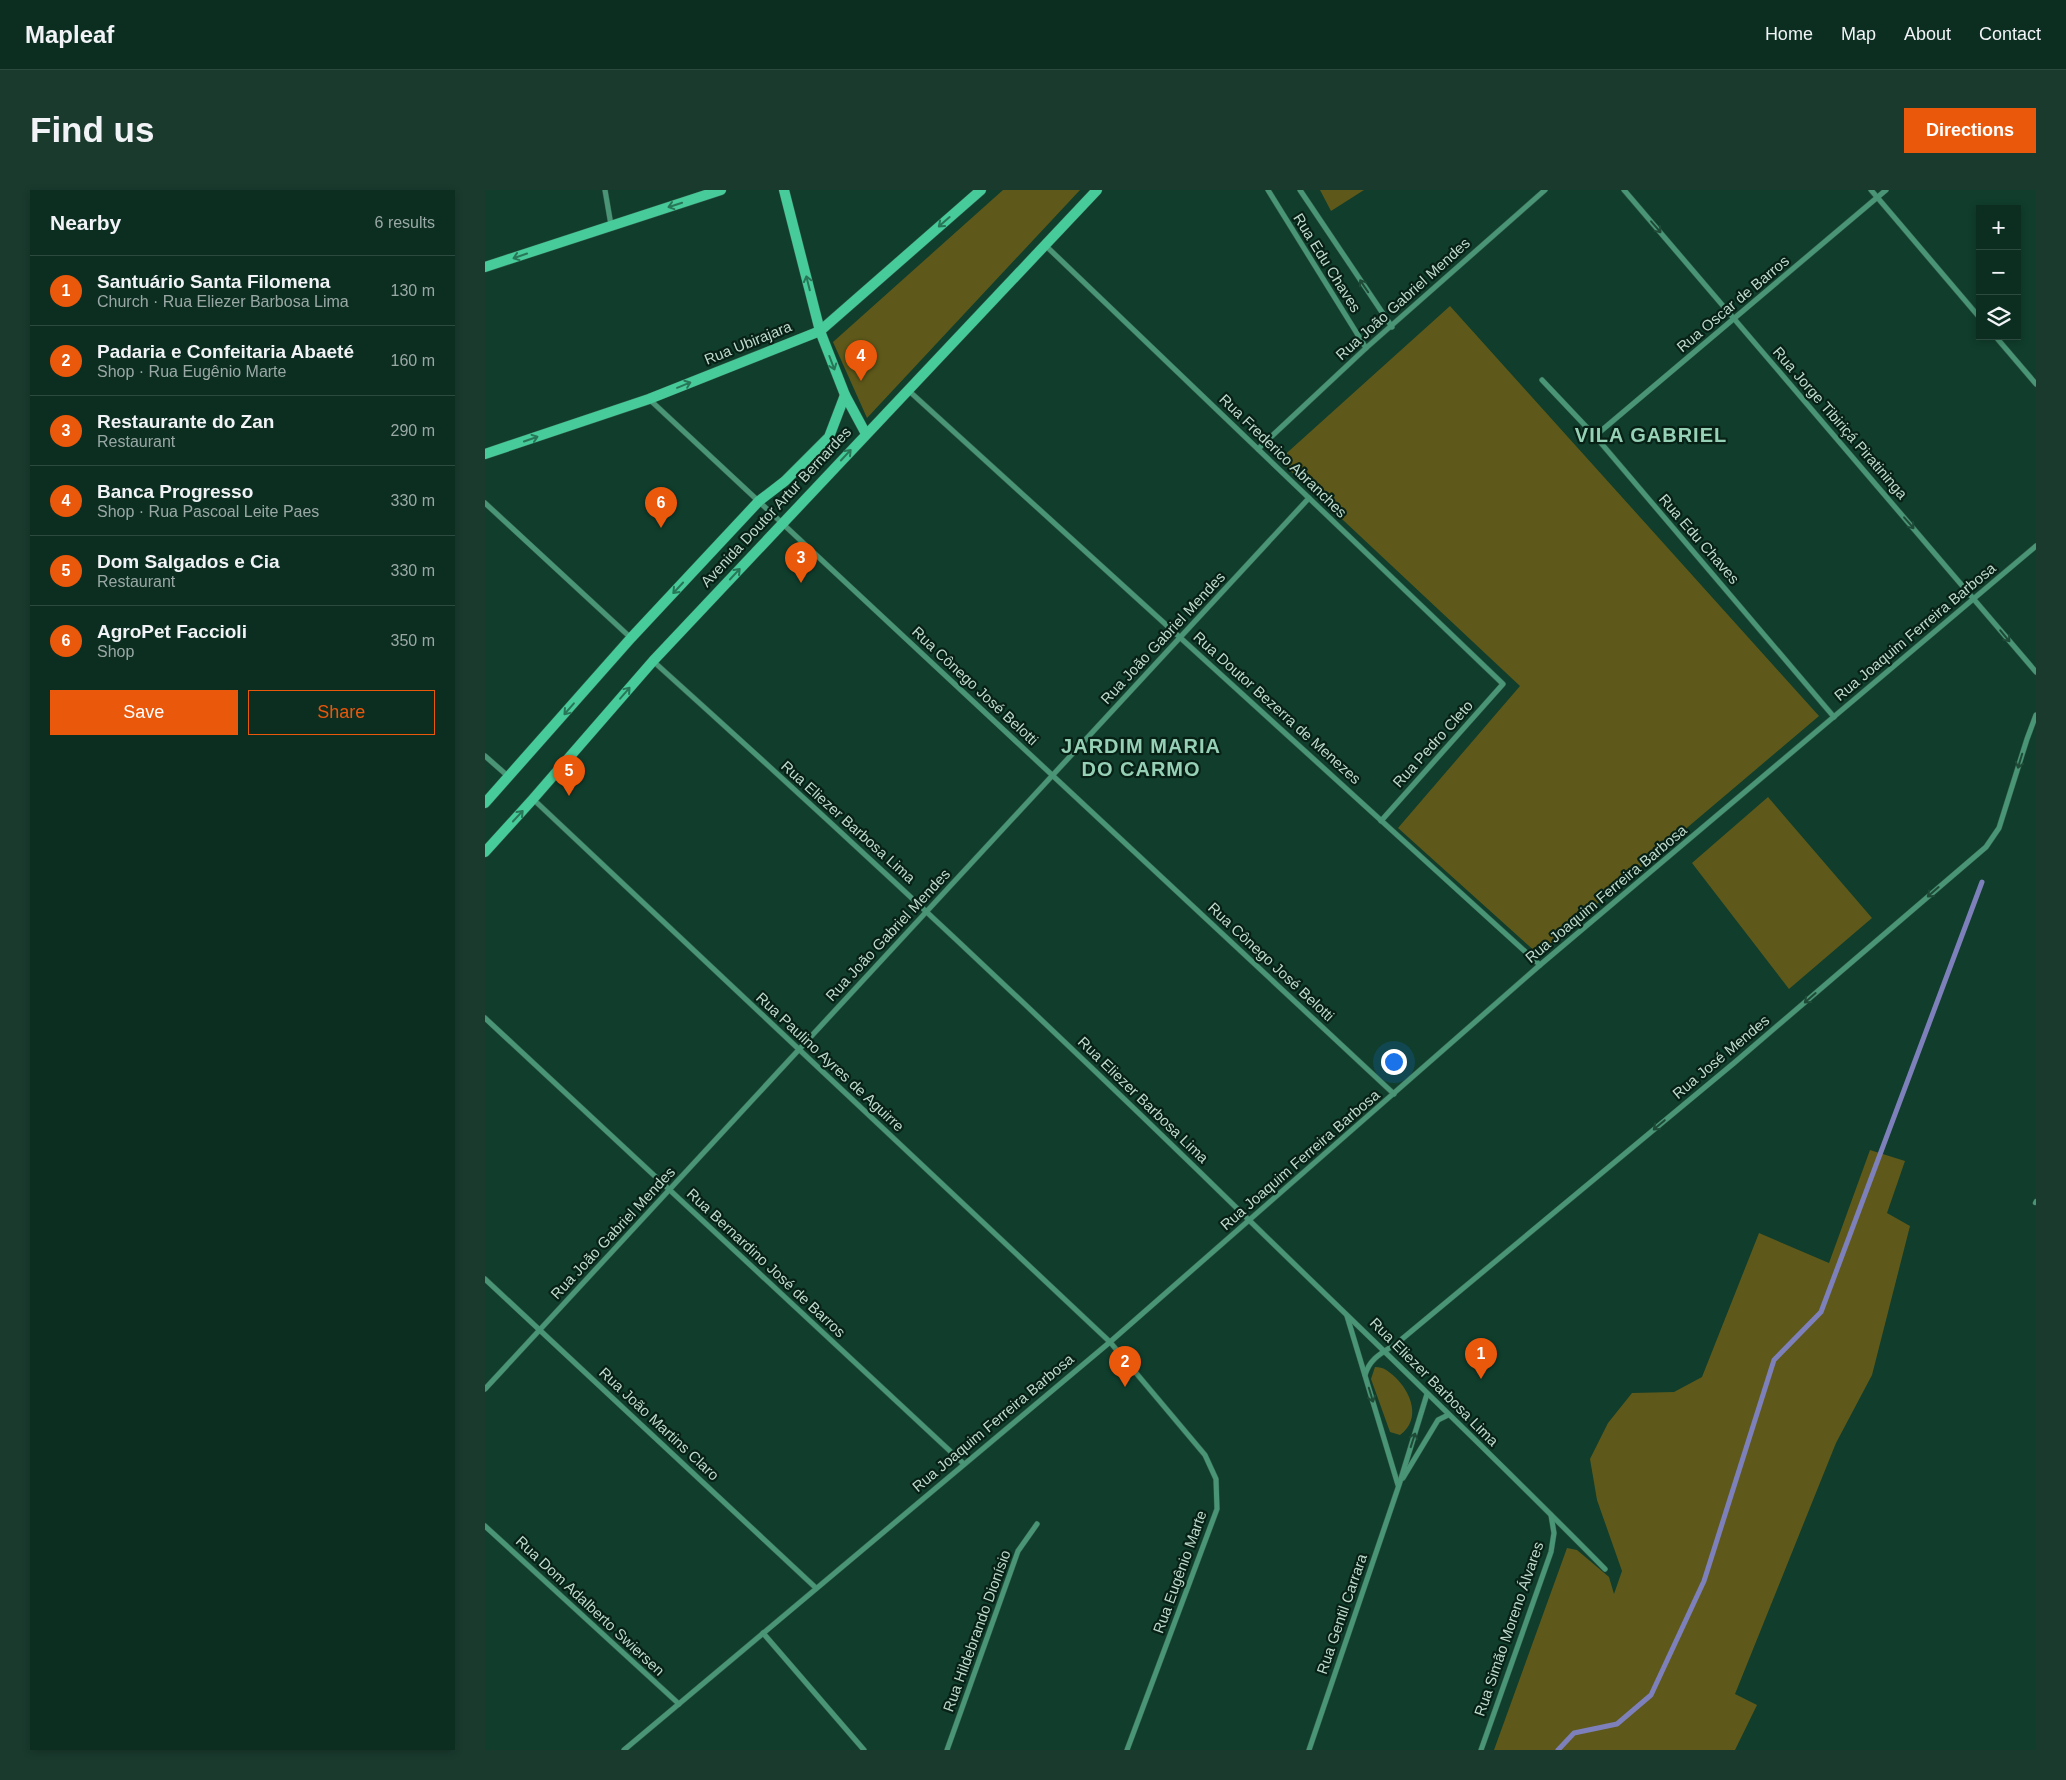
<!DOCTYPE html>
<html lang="en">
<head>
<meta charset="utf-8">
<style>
	:root { --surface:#0c2e21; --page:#1a3a2e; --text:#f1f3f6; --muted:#9aa8a5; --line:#2c4a3f; --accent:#ea580c }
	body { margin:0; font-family:Arial,sans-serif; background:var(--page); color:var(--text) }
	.controls { position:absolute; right:15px; top:15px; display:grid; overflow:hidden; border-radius:0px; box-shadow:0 2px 8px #0003 }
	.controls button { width:45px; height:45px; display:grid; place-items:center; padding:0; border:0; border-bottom:1px solid var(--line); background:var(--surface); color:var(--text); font:25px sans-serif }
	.you { position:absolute; left:908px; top:871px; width:18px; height:18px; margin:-12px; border:4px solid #fff; border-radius:50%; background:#1a73e8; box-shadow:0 0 0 8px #1a73e833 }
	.badge { display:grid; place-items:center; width:32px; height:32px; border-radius:50%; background:var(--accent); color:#fff; font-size:16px; font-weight:700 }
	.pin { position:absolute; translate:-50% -41px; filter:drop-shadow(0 1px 2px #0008) }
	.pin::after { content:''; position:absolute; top:26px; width:18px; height:15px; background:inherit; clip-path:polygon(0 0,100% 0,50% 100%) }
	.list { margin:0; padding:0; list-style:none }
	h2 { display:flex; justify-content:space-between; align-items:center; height:65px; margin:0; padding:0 20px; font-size:21px }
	h2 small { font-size:16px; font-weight:400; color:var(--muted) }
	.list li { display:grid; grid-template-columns:32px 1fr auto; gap:15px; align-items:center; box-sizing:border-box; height:70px; padding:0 20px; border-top:1px solid var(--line) }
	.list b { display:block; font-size:19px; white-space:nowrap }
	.list p { margin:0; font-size:16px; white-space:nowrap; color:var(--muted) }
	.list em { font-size:16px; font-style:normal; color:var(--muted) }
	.actions { display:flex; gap:10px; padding:15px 20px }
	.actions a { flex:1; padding:11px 0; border:1px solid var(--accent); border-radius:0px; text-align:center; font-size:18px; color:var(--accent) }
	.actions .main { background:var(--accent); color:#fff }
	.icon { flex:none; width:28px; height:28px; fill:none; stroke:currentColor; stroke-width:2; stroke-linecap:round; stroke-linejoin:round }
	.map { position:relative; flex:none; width:1551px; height:1560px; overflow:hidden; border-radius:0px }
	header { display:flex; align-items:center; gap:30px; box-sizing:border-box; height:70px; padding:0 25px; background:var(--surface); border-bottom:1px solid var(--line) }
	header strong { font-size:24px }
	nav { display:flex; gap:28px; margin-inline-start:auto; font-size:18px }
	.intro { display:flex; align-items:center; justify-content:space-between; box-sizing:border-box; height:120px; padding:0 30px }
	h1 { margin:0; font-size:35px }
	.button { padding:12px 22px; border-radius:0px; background:var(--accent); color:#fff; font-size:18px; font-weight:700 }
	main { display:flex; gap:30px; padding:0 30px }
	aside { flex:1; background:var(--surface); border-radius:0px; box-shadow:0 2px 8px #0003 }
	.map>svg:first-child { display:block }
	.green { fill:#5e591a }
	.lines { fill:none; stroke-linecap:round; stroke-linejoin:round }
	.stream { stroke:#7d80bb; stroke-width:5 }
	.service-casing { stroke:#2f5949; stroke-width:5 }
	.minor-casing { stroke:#2f5949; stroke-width:6 }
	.secondary-casing { stroke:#2f5949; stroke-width:11 }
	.service { stroke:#499575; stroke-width:4 }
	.minor { stroke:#499575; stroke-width:5 }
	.secondary { stroke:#47cb9a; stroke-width:10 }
	.oneway { stroke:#287658 }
	.oneway2 { stroke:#1f4a38 }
	.labels { text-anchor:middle; stroke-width:4.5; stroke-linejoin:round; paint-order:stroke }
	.street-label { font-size:15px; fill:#bedacc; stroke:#082117 }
	.district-label { font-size:20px; font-weight:bold; letter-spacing:1px; fill:#96d1b6; stroke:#082117 }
</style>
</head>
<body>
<header>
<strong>Mapleaf</strong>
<nav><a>Home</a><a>Map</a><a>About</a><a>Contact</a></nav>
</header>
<div class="intro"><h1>Find us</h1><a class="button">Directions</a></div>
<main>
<aside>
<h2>Nearby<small>6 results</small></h2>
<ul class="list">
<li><span class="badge">1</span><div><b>Santuário Santa Filomena</b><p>Church · Rua Eliezer Barbosa Lima</p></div><em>130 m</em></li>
<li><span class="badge">2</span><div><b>Padaria e Confeitaria Abaeté</b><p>Shop · Rua Eugênio Marte</p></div><em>160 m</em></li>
<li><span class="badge">3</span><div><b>Restaurante do Zan</b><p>Restaurant</p></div><em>290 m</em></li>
<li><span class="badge">4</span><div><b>Banca Progresso</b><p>Shop · Rua Pascoal Leite Paes</p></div><em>330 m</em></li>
<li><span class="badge">5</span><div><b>Dom Salgados e Cia</b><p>Restaurant</p></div><em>330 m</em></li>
<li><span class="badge">6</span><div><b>AgroPet Faccioli</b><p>Shop</p></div><em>350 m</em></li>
</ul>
<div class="actions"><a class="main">Save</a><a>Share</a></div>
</aside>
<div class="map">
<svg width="1551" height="1560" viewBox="0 0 1551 1560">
	<rect width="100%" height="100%" fill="#103d2c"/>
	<!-- green -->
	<g class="green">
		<path d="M518,0H595L382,228L348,152Z"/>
		<path d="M835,0H879L846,21Z"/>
		<path d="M965,116L1334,526L1053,764L913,638L1035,496L794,270Z"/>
		<path d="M1283,607L1387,728L1304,799L1207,673Z"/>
		<path d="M1385,960L1420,971L1402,1023L1425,1036L1387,1185L1351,1253L1250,1504L1272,1515L1250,1560H1009L1082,1358L1092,1360L1124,1387L1129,1404L1137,1381L1112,1310L1105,1269L1123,1233L1147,1203L1189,1202L1217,1187L1274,1043L1344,1073Z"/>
		<path d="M890,1177C899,1177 903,1181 910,1187C926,1202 937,1229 915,1245L905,1242L886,1189Z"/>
	</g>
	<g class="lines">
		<!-- stream -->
		<path class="stream" d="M1073,1560L1089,1543L1132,1534L1166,1505L1219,1391L1289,1170L1336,1122L1497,692"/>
		<defs>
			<path id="service" d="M1550,1013L1551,1011"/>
			<g id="minor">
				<path d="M120,0L126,35"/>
				<path d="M783,0L881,158"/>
				<path d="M815,0L907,137"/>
				<path d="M1139,0L1551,482"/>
				<path d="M1386,0L1495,128"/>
				<path d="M560,55L1018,494L896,631"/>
				<path d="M1510,146L1551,194"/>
				<path d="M1057,190L1110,246L1349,527"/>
				<path d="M423,200L1055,775"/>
				<path d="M164,209L909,904"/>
				<path d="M1110,246L1401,0"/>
				<path d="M773,259L881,158L1060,0"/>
				<path d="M0,313L146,448"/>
				<path d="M168,471C371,654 571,841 766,1032C884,1147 1004,1261 1120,1379"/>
				<path d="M0,566L24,587"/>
				<path d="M48,609L625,1152L720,1265L731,1289L732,1319L642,1560"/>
				<path d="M0,828L479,1274"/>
				<path d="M0,1089L331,1398"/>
				<path d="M862,1126L913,1295"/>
				<path d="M880,1185C885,1168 897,1163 911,1154L1249,873L1501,657L1514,638L1542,549L1551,525"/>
				<path d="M0,1199L824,308"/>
				<path d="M918,1288L953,1230L963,1225"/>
				<path d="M0,1336L194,1514"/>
				<path d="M278,1443L379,1560"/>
				<path d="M139,1560L625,1152L1055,775L1551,356"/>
				<path d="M462,1560L533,1361L552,1334"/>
				<path d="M824,1560L914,1295L942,1204"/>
				<path d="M996,1560L1066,1362L1069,1343L1066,1325"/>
			</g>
			<g id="secondary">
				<path d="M299,0L335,141L360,205L381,244"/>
				<path d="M0,77L236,0"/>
				<path d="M0,264L164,209L335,141L496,0"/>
				<path d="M0,613L146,448L274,311L300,291L344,247L360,205"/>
				<path d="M0,662L48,609L168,471L612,0"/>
			</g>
		</defs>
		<!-- service casing -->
		<use href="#service" class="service-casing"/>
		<!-- minor casing -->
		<use href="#minor" class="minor-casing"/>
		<!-- secondary casing -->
		<use href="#secondary" class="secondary-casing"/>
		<!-- service -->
		<use href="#service" class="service"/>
		<!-- minor -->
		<use href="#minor" class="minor"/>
		<!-- secondary -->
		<use href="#secondary" class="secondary"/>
	</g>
	<!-- one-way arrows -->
	<defs><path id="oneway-shaft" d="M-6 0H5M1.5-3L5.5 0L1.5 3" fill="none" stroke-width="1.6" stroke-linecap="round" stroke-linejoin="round" transform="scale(1.25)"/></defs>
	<g class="oneway">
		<use href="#oneway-shaft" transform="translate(190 15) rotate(162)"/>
		<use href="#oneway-shaft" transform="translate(459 32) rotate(139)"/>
		<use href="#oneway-shaft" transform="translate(35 66) rotate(161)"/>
		<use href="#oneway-shaft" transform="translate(323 93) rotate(-104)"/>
		<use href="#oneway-shaft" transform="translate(347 173) rotate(69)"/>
		<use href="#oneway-shaft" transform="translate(199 195) rotate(-22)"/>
		<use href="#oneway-shaft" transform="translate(46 249) rotate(-19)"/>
		<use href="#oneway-shaft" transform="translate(361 265) rotate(-47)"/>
		<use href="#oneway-shaft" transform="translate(250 384) rotate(-47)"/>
		<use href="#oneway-shaft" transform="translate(193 398) rotate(133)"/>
		<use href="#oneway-shaft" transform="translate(140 503) rotate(-49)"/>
		<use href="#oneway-shaft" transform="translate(84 519) rotate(131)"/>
		<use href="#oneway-shaft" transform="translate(33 626) rotate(-47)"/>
	</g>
	<g class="oneway2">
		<use href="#oneway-shaft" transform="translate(1171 37) rotate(49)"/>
		<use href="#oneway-shaft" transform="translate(879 96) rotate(-124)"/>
		<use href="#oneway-shaft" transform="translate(1424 333) rotate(49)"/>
		<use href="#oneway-shaft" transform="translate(1520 446) rotate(50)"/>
		<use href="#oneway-shaft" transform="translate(1535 571) rotate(107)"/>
		<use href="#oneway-shaft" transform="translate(1448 702) rotate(139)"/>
		<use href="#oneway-shaft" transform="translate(1325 808) rotate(139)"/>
		<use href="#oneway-shaft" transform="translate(1174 935) rotate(140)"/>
		<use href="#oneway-shaft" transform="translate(886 1205) rotate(73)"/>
		<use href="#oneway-shaft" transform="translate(928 1250) rotate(-72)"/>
	</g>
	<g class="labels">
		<!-- street labels -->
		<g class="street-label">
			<text transform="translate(842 73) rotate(58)" y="5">Rua Edu Chaves</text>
			<text transform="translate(918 109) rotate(-42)" y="5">Rua João Gabriel Mendes</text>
			<text transform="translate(1248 114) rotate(-40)" y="5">Rua Oscar de Barros</text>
			<text transform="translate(263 153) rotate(-22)" y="5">Rua Ubirajara</text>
			<text transform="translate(1355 233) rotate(49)" y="5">Rua Jorge Tibiriçá Piratininga</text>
			<text transform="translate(798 266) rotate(44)" y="5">Rua Frederico Abranches</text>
			<text transform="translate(291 317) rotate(-47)" y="5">Avenida Doutor Artur Bernardes</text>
			<text transform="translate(1214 349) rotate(49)" y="5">Rua Edu Chaves</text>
			<text transform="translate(1430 442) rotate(-40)" y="5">Rua Joaquim Ferreira Barbosa</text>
			<text transform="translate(678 448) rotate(-47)" y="5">Rua João Gabriel Mendes</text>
			<text transform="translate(490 496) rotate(43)" y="5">Rua Cônego José Belotti</text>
			<text transform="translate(792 518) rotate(42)" y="5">Rua Doutor Bezerra de Menezes</text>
			<text transform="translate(948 554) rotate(-48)" y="5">Rua Pedro Cleto</text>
			<text transform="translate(363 632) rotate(42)" y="5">Rua Eliezer Barbosa Lima</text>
			<text transform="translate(1121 704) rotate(-40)" y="5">Rua Joaquim Ferreira Barbosa</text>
			<text transform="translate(403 745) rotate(-47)" y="5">Rua João Gabriel Mendes</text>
			<text transform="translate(786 772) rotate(43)" y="5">Rua Cônego José Belotti</text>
			<text transform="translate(1236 867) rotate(-40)" y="5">Rua José Mendes</text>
			<text transform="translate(345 872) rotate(43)" y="5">Rua Paulino Ayres de Aguirre</text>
			<text transform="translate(658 910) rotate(44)" y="5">Rua Eliezer Barbosa Lima</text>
			<text transform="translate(815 970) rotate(-41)" y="5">Rua Joaquim Ferreira Barbosa</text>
			<text transform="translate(128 1043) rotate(-47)" y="5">Rua João Gabriel Mendes</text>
			<text transform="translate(281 1073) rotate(43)" y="5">Rua Bernardino José de Barros</text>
			<text transform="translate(949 1192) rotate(45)" y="5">Rua Eliezer Barbosa Lima</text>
			<text transform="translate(508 1233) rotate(-40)" y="5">Rua Joaquim Ferreira Barbosa</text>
			<text transform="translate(174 1234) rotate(43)" y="5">Rua João Martins Claro</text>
			<text transform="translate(695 1382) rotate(-70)" y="5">Rua Eugênio Marte</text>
			<text transform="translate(105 1416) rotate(43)" y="5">Rua Dom Adalberto Swiersen</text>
			<text transform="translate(857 1424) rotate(-71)" y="5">Rua Gentil Carrara</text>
			<text transform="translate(1024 1439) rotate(-71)" y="5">Rua Simão Moreno Álvares</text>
			<text transform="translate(492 1441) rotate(-70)" y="5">Rua Hildebrando Dionísio</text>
		</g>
		<!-- district labels -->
		<g class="district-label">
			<text x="1166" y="252">VILA GABRIEL</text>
			<text x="656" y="563">JARDIM MARIA<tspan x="656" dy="23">DO CARMO</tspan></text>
		</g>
	</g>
</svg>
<div class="controls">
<button>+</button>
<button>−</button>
<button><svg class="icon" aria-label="layers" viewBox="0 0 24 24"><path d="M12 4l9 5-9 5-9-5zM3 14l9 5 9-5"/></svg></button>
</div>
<div class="you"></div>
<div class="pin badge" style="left:996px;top:1189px">1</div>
<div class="pin badge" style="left:640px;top:1197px">2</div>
<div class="pin badge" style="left:316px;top:393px">3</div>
<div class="pin badge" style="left:376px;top:191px">4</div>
<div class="pin badge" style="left:84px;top:606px">5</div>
<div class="pin badge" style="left:176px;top:338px">6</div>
</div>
</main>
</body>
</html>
